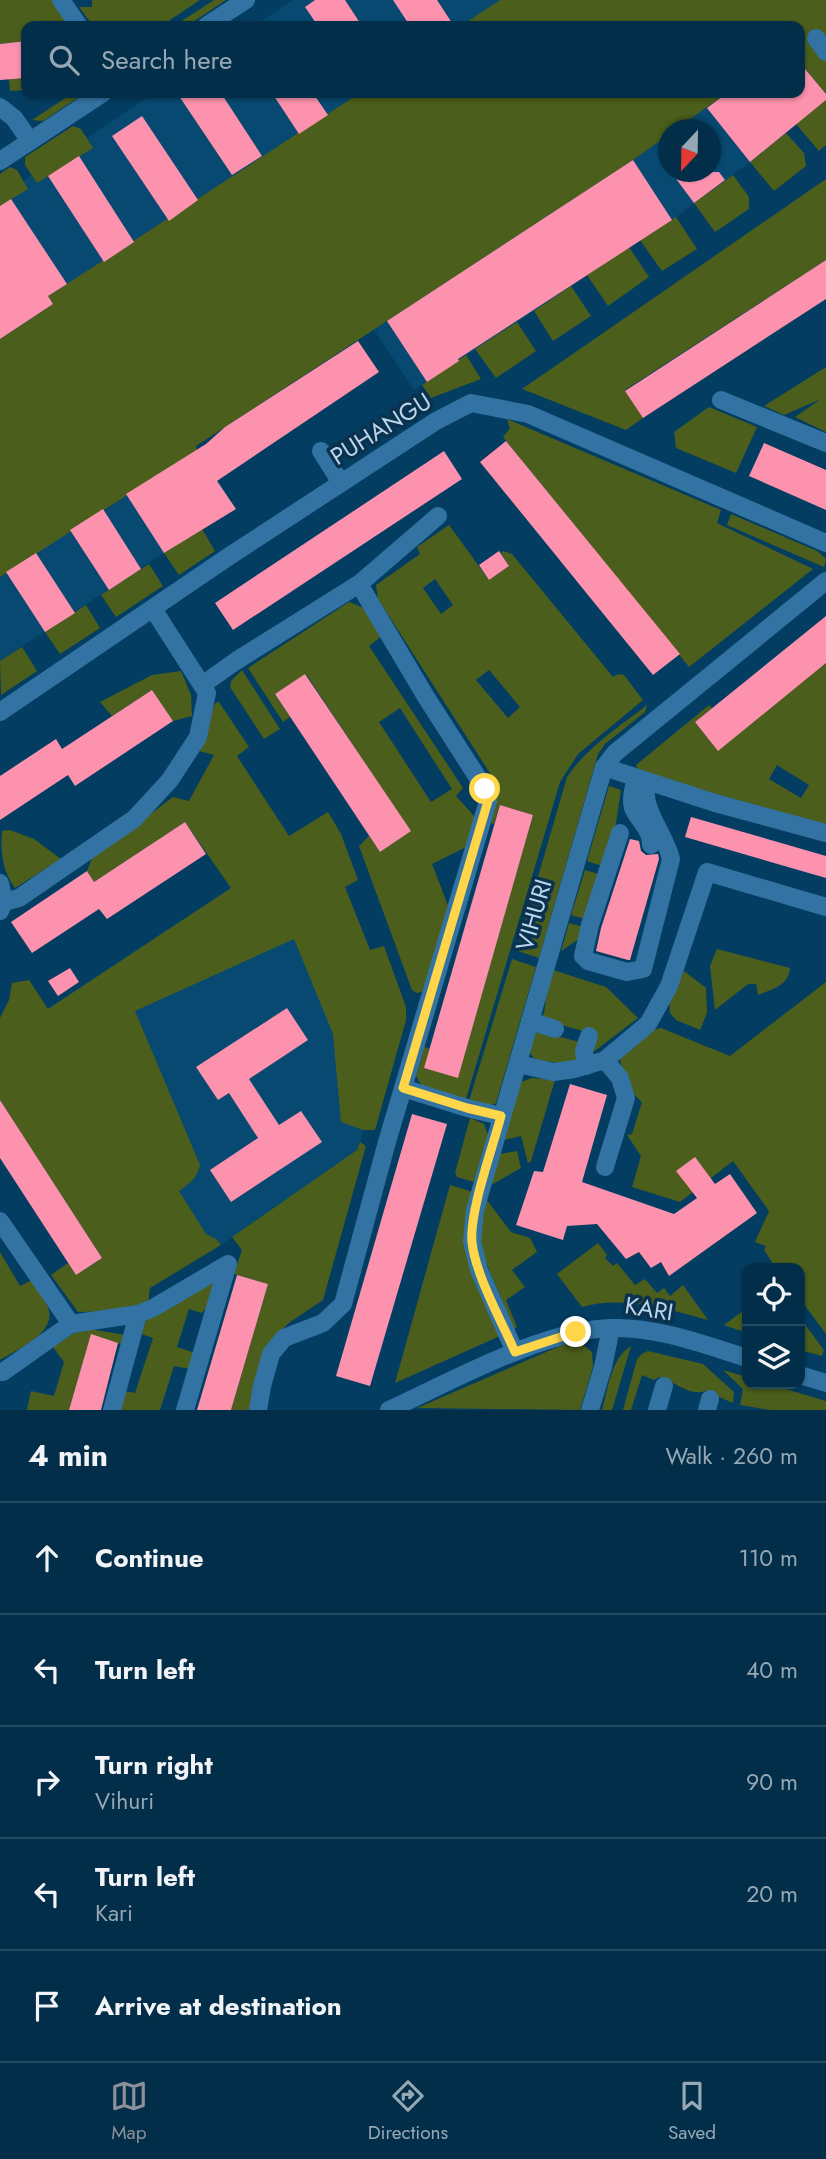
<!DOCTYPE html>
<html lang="en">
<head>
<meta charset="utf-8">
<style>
	:root { --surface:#022e49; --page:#0c3650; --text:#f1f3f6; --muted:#96a8b4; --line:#234a61; --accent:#8c9099 }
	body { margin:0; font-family:Jost,sans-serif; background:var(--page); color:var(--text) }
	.controls { position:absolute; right:21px; bottom:21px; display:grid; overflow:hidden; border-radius:14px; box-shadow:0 2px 5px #0004 }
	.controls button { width:63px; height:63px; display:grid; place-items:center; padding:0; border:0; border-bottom:2px solid var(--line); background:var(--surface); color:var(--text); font:35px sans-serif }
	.compass { position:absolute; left:658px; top:119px; width:63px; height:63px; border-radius:50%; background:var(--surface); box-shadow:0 2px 5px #0004; rotate:202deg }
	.stop { position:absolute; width:21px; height:21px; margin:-16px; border:5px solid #ffd54a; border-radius:50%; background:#fff }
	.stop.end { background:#ffd54a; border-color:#fff; box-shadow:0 2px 7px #0008 }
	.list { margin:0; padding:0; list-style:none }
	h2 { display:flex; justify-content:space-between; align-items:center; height:91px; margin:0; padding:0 28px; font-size:30px }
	h2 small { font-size:23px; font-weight:400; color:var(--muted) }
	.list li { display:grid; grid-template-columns:46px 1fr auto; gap:21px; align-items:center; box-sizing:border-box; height:112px; padding:0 28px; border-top:2px solid var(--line) }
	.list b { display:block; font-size:26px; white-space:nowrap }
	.list p { margin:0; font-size:23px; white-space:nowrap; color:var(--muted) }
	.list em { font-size:23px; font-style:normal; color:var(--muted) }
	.icon { flex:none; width:38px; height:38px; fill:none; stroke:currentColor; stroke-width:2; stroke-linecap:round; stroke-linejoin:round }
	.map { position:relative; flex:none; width:826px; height:1410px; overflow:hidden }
	.search { position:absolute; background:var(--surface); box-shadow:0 2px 5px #0004; left:21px; right:21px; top:21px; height:77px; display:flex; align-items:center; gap:18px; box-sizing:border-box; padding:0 24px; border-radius:14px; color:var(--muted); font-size:26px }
	.sheet { height:651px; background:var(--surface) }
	nav { display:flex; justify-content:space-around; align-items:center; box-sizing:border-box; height:98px; border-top:2px solid var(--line); background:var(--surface); font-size:19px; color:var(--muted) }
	nav a { display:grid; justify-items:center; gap:4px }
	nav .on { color:var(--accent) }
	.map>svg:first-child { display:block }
	.built { fill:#074971 }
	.green { fill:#4b5e1b; fill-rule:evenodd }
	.building { fill:#fc92ae }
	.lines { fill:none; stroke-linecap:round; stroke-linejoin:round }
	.minor { stroke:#3273a3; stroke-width:18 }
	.route { stroke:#ffd54a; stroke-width:9 }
	.labels { text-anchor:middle; stroke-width:7; stroke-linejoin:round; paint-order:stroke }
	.street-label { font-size:24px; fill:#bbd5eb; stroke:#0a324e }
</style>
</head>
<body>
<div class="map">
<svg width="826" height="1410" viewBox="0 0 826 1410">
	<rect width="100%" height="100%" fill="#033d61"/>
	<!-- built -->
	<g class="built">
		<path d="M293,0H544L504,26H254Z"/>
		<path d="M800,41L826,100L750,162L672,220L414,390L374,330L668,135V172H710V130L676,129L727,93H800Z"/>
		<path d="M154,93H404L0,361V196Z"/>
		<path d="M204,458L236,509L164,553L0,661V576L126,494Z"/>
		<path d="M311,835L386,1042L358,1150L211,1252L47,1009Z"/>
	</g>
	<!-- green -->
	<g class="green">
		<path d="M0,0H53L72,26H26V41L0,44Z"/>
		<path d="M92,0H200L161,26H93L79,7H92Z"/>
		<path d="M214,0H226L187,26H174Z"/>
		<path d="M500,0H826V94L800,63V26H461Z"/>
		<path d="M26,78V90L10,91L9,79Z"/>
		<path d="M73,93H85L43,121L32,120Z"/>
		<path d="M360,93H727L676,129L668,130V135L633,160L196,446L197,450L0,577V339L53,304L48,296C153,229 256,160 360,93Z"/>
		<path d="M826,100V145L819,151L796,124Z"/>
		<path d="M73,126L81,129L93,148L37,183L25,165V157Z"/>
		<path d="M786,133L804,153L806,166L774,191L750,162Z"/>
		<path d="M10,167L17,170L28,189L0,206V174Z"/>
		<path d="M733,175L749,197V209L715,232L694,203Z"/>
		<path d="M826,179V260L625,390L643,418L626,430L522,389Z"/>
		<path d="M676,217L697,249L662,271L640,240Z"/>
		<path d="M629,247L649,277L608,306L587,275Z"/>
		<path d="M571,286L591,316L553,341L534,311Z"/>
		<path d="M517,322L536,351L496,378L475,349Z"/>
		<path d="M466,355L481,379L431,398L422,385Z"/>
		<path d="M826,367V432L795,417L821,399L784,415L764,406Z"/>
		<path d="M709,407L757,427L736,473L676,448L674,432Z"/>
		<path d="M507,419L721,510L717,523L813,569L689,667L503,437L510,428Z"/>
		<path d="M731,514L817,551L826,559L824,567L727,525Z"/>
		<path d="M449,525L489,580L509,566L501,553L503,551L512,554L613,677L618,674L624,675L643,700L578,754L560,782L466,1099L423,1088L416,1076L424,1047L430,1049L425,1068L458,1077L533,815L500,805L494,824L488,822L497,798L495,781L378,599L376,585L420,554L417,547ZM435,579L453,605L441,614L423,588ZM489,670L520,707L508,718L476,680Z"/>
		<path d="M202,529L215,551L179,575L164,553Z"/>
		<path d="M149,564L163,586L116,617L101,595Z"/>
		<path d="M349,602L364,608L383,635L369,646L463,788L456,796L475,817L466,847L432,864L449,908L422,992L416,993L412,990L359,846L369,836L380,852L410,831L306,674L275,694L290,717L283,722L248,668ZM400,708L452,789L431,802L379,722Z"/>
		<path d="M86,605L100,628L60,654L45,632Z"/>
		<path d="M22,647L37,671L1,695L0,661Z"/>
		<path d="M826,663V825L646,774L638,770L636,765L709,705L712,708L695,722L718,750ZM777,765L809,785L801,798L769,779Z"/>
		<path d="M242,670L280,729L264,739L230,687L231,681Z"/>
		<path d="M181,671L191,695L192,716L173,721L152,690L112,716L100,702L152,675Z"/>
		<path d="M219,702L249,747L237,756L289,836L328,812L341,834L358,880L345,887L370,950L384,946L406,1007V1020L375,1130H363L341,1122L333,1034L294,939L135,1011L200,1165C197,1179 190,1183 179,1191L206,1234L216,1239L221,1245L150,1288L148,1305L132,1311L78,1312L51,1275L68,1263L76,1275L102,1258L0,1100V1018L9,1000L12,983L29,980L48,1009L231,888L185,822L94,882L87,871L92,858L173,797L189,801L214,755L199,751L215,703Z"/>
		<path d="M647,705L645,712L605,744L598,754L539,958L518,951L517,949L567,777C587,747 619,727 647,705Z"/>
		<path d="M609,786L621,790L613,843L605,867L587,861Z"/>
		<path d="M10,830L34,839L61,859L15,888C3,873 0,851 2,831Z"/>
		<path d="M585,870L602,875L589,920L571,915Z"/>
		<path d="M569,923L587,928L586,934L561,951Z"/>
		<path d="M717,949L790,968C788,986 773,989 758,995L756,984H748L715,1010L710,966Z"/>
		<path d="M512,959L536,967L496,1103L490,1106L469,1101Z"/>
		<path d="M550,969L606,987L638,1018L588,1056L591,1033L542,1020C548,1002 545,987 550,969Z"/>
		<path d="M684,971L706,988L707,1013L700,1030L676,1020L670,1013L669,999Z"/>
		<path d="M826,982V1334L800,1299V1268H776L764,1250L766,1246L755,1242L769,1211L733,1161L680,1202L632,1187L641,1156L627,1135L632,1134L642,1102C631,1094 622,1072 620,1059C626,1047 648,1030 661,1028L730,1056Z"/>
		<path d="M540,1028L557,1036L583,1043L580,1059L561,1063L535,1060L529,1051L530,1041Z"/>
		<path d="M532,1078L555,1080L531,1161L528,1163L521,1136L504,1140L521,1082Z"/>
		<path d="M470,1118L484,1124L488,1135L474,1182L457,1177L455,1173Z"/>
		<path d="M360,1142L366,1146L323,1300L290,1322L274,1337L254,1410H231L268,1284L234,1274L242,1250L232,1237L357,1150Z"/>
		<path d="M517,1151L521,1168L491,1185L500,1154Z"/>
		<path d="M450,1185L473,1192L465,1226L500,1336L395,1383Z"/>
		<path d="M486,1199L511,1232L530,1238L537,1252L512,1270L525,1287L506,1300L517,1327L514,1329L483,1255L479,1232Z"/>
		<path d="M598,1243L607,1255L605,1258L613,1266L617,1263L635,1285L645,1279L657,1293L664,1288L670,1296L683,1285L708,1320C669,1309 622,1295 582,1307L557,1274Z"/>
		<path d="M0,1252L20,1286L32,1280C37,1288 44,1296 47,1305C60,1332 18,1349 0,1360Z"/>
		<path d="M216,1278L211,1301L202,1313L189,1309L177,1347L195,1353L190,1369L174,1366L160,1410H119L124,1391L135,1393L153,1338L141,1334L148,1315Z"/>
		<path d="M747,1308V1333L724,1325Z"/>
		<path d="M800,1318L824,1350L822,1356L800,1350Z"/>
		<path d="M90,1329L125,1335L124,1345L91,1335L69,1410H27L31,1391L54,1396L64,1362L53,1347L74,1333Z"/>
		<path d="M567,1343L582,1344L592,1352L593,1367L580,1410L417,1408Z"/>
		<path d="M631,1346L612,1410H602C608,1389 611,1358 631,1346Z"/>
		<path d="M648,1351L703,1364L734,1392L733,1403L705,1391C690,1397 674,1381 659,1377L654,1380L642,1375L631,1410H623L637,1359L643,1353Z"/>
		<path d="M723,1370L747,1377V1384H769L826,1401V1410H770L740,1405L743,1389Z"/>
	</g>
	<!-- building -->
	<g class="building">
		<path d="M315,0H345L362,26H318L305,7Z"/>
		<path d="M393,0H437L454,26H410Z"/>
		<path d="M26,41V78L0,80V44Z"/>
		<path d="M800,63L826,94V100L750,162L707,108L727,93H800Z"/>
		<path d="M177,93H221L262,156L232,175Z"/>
		<path d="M272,93H313L328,115L299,134Z"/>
		<path d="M142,116L198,200L169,221L112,136Z"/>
		<path d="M79,156L134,242L104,262L48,176Z"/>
		<path d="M633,160L672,220L458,359L459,361L427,382L387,321Z"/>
		<path d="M671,172H719L725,180L694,203Z"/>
		<path d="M11,199L67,284L48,296L53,304L0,339V206Z"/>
		<path d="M826,260V299L643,418L625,391Z"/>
		<path d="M358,341L379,372L217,481L236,509L164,553L126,494L206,444L225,427Z"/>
		<path d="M506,441L680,654L653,675L480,462Z"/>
		<path d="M764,443L826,470V510L749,476Z"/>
		<path d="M444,451L462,479L233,630L215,603Z"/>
		<path d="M103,509L141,569L109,590L70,530Z"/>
		<path d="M499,551L509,566L489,580L479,565Z"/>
		<path d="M36,553L75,613L45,632L6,572Z"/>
		<path d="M826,616V663L718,751L695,722Z"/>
		<path d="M305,674L411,831L380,852L275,694Z"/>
		<path d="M152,690L173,721L75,786L68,775L0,820V776L56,739L62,749Z"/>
		<path d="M500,805L533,815L458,1078L424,1068Z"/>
		<path d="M691,817L826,856V878L685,837Z"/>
		<path d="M185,822L206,854L107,919L99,909L32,953L11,922L87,871L94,882Z"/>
		<path d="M630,839L639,841L641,851L646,855L658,854L659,859L630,960H628L596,951L601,928Z"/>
		<path d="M70,968L79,982L58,996L48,981Z"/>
		<path d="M287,1008L308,1040L249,1079L279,1125L301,1111L322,1142L231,1202L210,1170L258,1138L229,1093L218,1100L196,1067Z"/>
		<path d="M570,1084L607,1095L582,1182L674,1214L697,1198L676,1171L695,1157L715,1184L730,1174L757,1213L669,1276L661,1262L651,1268L639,1252L626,1259L597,1224L567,1226L563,1240L516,1225L534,1171L543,1172Z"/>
		<path d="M0,1100L102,1258L76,1275L0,1158Z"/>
		<path d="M412,1114L447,1124L370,1386L336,1376Z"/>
		<path d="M237,1275L268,1284L231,1410H197Z"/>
		<path d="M91,1334L118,1343L101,1410H69Z"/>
	</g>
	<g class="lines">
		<!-- minor -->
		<g class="minor">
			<path d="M61,0L79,26"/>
			<path d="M206,26L246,0"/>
			<path d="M816,38L826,52"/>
			<path d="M0,107L14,118L30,141"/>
			<path d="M0,161L103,93"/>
			<path d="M721,400L826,443"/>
			<path d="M321,451L341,483"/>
			<path d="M202,685L236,661L359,584L438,516"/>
			<path d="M0,712L228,557L436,421L471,403L528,414L826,543"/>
			<path d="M604,767L715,803L826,833"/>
			<path d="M636,778C634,788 630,798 633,808C639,822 651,828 651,845"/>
			<path d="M620,833L590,925L583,956L588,961L627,972L643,969L671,859C665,833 640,809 647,782"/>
			<path d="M0,883L4,902L0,911"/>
			<path d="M4,902L19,898L134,819L170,780L198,737L207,693L153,609"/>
			<path d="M530,1021L555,1029"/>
			<path d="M519,1064L553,1072L575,1069L605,1060L648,1024L669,986L707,872L826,907"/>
			<path d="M586,1066L584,1051L589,1036"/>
			<path d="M403,1088L467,1108L501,1116"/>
			<path d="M605,1167L626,1098L620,1078L605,1060"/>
			<path d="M0,1221L71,1324L3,1372H0"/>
			<path d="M71,1324L138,1314L153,1308L228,1264L185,1410"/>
			<path d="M515,1352L479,1270L472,1241L475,1210L604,767L615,753L826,581"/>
			<path d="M800,1375L826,1383"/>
			<path d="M112,1410L138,1314"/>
			<path d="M258,1410L262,1386L271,1354L284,1338L323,1323L343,1304L387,1142L488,801L485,789L426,697L359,584"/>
			<path d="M389,1410C452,1381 544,1329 613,1328C658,1327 705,1345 747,1358"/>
			<path d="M590,1410L603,1367L611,1328"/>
			<path d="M657,1410L664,1386"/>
			<path d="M707,1410L710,1399"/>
		</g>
	</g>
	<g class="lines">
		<!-- route -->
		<path class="route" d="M485,789L488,801L403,1088L467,1108L501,1116C493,1147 469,1212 472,1242C475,1274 502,1322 515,1352L576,1332"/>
	</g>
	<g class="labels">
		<!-- street labels -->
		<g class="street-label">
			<text transform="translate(381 429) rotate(-32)" y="8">PUHANGU</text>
			<text transform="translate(534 915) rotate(-74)" y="8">VIHURI</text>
			<text transform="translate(649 1309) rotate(9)" y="8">KARI</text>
		</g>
	</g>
</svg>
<div class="controls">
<button><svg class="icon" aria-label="locate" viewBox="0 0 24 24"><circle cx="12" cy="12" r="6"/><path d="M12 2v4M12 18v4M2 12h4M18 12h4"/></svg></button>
<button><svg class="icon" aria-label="layers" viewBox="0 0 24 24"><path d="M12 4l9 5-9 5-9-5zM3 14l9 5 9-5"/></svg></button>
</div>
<svg class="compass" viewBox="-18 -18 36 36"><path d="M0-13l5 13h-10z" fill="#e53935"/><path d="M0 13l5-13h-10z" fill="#96a8b4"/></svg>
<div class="stop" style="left:485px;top:789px"></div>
<div class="stop end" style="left:576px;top:1332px"></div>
<div class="search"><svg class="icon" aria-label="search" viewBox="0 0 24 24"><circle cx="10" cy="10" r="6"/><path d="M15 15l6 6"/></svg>Search here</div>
</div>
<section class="sheet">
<h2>4 min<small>Walk · 260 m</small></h2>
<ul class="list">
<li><svg class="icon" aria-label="ahead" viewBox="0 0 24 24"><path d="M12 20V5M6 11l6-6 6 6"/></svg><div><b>Continue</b></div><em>110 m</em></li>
<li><svg class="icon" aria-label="left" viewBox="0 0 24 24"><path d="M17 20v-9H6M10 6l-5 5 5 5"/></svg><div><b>Turn left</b></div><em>40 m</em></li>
<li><svg class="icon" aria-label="right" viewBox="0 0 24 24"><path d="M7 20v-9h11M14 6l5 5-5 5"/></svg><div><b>Turn right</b><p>Vihuri</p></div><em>90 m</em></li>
<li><svg class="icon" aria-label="left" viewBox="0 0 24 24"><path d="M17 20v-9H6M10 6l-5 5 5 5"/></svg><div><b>Turn left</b><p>Kari</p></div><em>20 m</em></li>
<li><svg class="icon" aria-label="arrive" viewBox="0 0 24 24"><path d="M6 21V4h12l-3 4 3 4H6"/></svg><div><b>Arrive at destination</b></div></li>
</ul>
</section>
<nav>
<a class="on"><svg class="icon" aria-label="map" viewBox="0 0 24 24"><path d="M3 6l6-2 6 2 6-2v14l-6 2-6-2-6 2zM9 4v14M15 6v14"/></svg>Map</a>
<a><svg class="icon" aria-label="directions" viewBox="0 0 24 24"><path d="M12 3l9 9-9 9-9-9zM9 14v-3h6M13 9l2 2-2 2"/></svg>Directions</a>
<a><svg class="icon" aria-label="saved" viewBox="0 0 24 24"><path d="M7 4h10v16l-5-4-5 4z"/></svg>Saved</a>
</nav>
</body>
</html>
